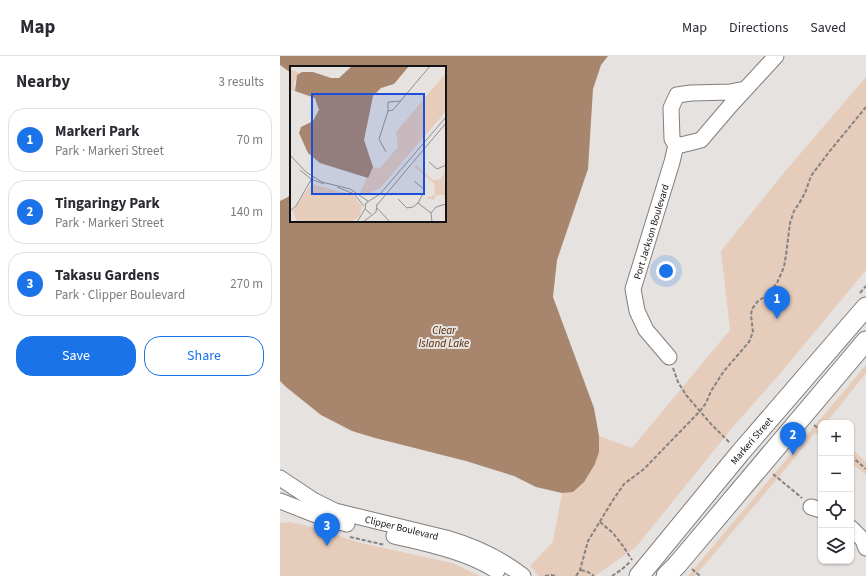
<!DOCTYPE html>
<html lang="en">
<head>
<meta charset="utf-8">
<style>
	:root { --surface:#fff; --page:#f7f7f7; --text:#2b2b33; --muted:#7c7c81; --line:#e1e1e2; --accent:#1a73e8 }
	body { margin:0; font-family:"Source Sans 3",sans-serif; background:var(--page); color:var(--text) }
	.controls { position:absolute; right:12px; bottom:12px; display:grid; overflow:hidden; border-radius:8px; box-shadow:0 1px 3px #0004 }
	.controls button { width:36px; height:36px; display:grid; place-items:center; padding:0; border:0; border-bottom:1px solid var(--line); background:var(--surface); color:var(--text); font:20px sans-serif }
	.you { position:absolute; left:386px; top:215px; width:14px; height:14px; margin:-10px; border:3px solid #fff; border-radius:50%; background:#1a73e8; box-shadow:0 0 0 6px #1a73e833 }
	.badge { display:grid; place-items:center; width:26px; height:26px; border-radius:50%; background:var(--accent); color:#fff; font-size:13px; font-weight:700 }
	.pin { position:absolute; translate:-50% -33px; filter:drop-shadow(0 1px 2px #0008) }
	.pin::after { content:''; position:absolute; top:21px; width:14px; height:12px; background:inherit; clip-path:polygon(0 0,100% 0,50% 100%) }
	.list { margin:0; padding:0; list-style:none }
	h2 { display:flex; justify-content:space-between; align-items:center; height:52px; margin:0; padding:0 16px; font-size:17px }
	h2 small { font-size:13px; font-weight:400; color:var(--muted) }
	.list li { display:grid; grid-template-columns:26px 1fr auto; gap:12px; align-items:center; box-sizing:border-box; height:64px; margin:0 8px 8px; padding:0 8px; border:1px solid var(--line); border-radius:16px }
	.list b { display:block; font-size:15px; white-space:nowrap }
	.list p { margin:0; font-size:13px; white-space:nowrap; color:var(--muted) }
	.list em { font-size:13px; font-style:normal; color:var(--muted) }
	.actions { display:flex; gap:8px; padding:12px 16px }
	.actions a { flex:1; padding:9px 0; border:1px solid var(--accent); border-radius:16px; text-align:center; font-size:14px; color:var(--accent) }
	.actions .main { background:var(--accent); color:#fff }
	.icon { flex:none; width:22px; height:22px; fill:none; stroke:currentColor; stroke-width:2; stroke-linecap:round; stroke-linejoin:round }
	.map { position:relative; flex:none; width:586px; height:520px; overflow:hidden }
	header { display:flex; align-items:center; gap:24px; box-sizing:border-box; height:56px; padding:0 20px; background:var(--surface); border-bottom:1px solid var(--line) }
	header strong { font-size:19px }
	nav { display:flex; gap:22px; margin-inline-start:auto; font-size:14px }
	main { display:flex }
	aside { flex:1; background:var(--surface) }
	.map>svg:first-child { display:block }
	.green { fill:#e6ccba }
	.water { fill:#a8866e }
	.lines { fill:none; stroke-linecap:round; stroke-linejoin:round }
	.minor-casing { stroke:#817e7d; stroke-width:17 }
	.major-casing { stroke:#817e7d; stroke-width:21 }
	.path { stroke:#858281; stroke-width:2; stroke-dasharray:4 2; stroke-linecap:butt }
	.minor { stroke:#fff; stroke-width:15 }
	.major { stroke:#fff; stroke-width:19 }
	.labels { text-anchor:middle; stroke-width:4; stroke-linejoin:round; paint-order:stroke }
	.street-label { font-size:10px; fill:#151313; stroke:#e6e2e0 }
	.water-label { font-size:11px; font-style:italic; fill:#562900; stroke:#e6e2e0 }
	.inset-road { fill:none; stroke:#928f8e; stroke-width:1 }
	.view { fill:#1d4ed8; fill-opacity:0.15; stroke:#1d4ed8; stroke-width:2 }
	.inset-edge { fill:none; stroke:#151313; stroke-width:2 }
</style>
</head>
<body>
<header>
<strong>Map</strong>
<nav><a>Map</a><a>Directions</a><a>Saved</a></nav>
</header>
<main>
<aside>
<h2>Nearby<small>3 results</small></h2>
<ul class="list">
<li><span class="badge">1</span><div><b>Markeri Park</b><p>Park · Markeri Street</p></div><em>70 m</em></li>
<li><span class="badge">2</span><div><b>Tingaringy Park</b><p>Park · Markeri Street</p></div><em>140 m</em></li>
<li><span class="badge">3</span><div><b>Takasu Gardens</b><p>Park · Clipper Boulevard</p></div><em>270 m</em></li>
</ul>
<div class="actions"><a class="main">Save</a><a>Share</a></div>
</aside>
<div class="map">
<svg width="586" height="520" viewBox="0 0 586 520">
	<rect width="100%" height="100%" fill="#e6e2e0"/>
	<!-- green -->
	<g class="green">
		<path d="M586,21V214L504,313L452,372L356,491L315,520H258L250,510L273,486L282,437L293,436L315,408L319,396V380L352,392L450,274L441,195L502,119Z"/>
		<path d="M586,309V317L546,367H541V382L535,377L502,417L422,512L414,520H408Z"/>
		<path d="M571,392L586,406V419L571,407Z"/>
		<path d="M10,466L28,470L81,487L172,507L200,520H0V467Z"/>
	</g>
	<!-- water -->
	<path class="water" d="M0,0H328L321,9L313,33L308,113L277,204L273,241L314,352L319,380V396L315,408L304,426L293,436L282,437L256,431L234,420L186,405L95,382L72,375L41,359L6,331L0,325V145L8,141L11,138V165H165V11H11V17L0,9Z"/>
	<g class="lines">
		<defs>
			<g id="minor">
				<path d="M465,33L450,36L411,37L397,39L391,52L392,83L396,89H401L421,84L450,50L496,0"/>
				<path id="s1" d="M389,301L366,274L357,255L353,233L392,106L396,89"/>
				<path id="s2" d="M0,422L33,444L55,455L166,482C194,490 220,502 243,520"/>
				<path d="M0,445L36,459L67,468"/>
				<path d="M531,451L541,454"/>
				<path d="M571,472L583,484L586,492"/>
				<path d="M114,480C148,488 188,496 217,515"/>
			</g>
			<g id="major">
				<path id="s3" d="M359,520L460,397L586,251"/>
				<path d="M386,520L397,509L586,285"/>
			</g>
		</defs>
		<!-- minor casing -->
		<use href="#minor" class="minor-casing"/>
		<!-- major casing -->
		<use href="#major" class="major-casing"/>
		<!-- path -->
		<g class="path">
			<path d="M580,237L586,230"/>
			<path d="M393,312L398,326L406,339L431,368L450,387"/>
			<path d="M534,369L541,375"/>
			<path d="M571,400L586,413"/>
			<path d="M493,418L522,442"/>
			<path d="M320,466L333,477L343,490L352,504"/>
			<path d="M70,481L105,489"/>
			<path d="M412,513L420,520"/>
			<path d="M301,514L308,516L314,520"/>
			<path d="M265,520L271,519L277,520"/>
			<path d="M296,520L300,514L308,485L333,444L344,428L364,413L420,355L426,347L431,335L444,315L469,286L473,276L471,259L472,253L477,246L487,239L497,227L504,211L506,199L510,167L514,155L520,146L525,137L531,120L549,96L586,51"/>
			<path d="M332,520L341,514L350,506"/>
		</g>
		<!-- minor -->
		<use href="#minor" class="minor"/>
		<!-- major -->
		<use href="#major" class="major"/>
	</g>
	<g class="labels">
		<!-- street labels -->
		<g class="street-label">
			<text dy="4" stroke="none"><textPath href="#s1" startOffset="139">Port Jackson Boulevard</textPath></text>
			<text dy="4" stroke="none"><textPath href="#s3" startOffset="176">Markeri Street</textPath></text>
			<text dy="4" stroke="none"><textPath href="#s2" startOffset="133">Clipper Boulevard</textPath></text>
		</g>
		<!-- water labels -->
		<g class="water-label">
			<text x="164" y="278">Clear<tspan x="164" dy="13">Island Lake</tspan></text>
		</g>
	</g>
	<!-- overview -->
	<g transform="translate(10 10)">
		<rect width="156" height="156" fill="#e6e2e0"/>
		<path d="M0,3L9,7L4,17L5,25L0,24ZM156,7V45L90,122L74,130L70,126L83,101L89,103L108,81L106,66ZM156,63L126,99L143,114L151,113L154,106L156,135L154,129H146L144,134L136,132L145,129L144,117L124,101L90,142ZM21,118L63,129L72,140L70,149L62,156H7L3,145Z" fill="#e6ccba"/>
		<path d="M62,0H119L104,18L91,22L83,30L74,74L83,101L78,112L30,97L18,87L9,67L11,61L23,55L29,44L25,32L5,25L7,9L12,6H23L41,12H49Z" fill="#a8866e"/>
		<path class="inset-road" d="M111,35L98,36V45L103,44L140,0M96,86L89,73L98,45M0,89L16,106L32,116L60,123L78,135M139,96L147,103L156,99M10,104L21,113L34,118M47,121L64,128L74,140M108,133L117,142L123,141L128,137L135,124L124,115M128,137L141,147L142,156M87,139L156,57M87,142L100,156M0,145L6,140L22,112M141,147L146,141L156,138M81,148L75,143L76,137L90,128L156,51M67,156L75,143M73,156L86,146L87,138"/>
		<path class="view" d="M22,28H134V128H22Z"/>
		<rect width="156" height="156" class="inset-edge"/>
	</g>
</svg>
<div class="controls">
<button>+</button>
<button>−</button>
<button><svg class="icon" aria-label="locate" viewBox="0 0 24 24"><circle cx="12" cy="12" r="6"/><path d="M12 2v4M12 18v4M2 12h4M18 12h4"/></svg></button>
<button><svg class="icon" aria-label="layers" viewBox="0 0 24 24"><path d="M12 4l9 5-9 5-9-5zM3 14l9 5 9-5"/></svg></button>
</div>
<div class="you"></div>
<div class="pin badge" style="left:497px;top:263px">1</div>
<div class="pin badge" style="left:513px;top:399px">2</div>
<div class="pin badge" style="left:47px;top:490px">3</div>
</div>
</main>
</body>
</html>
